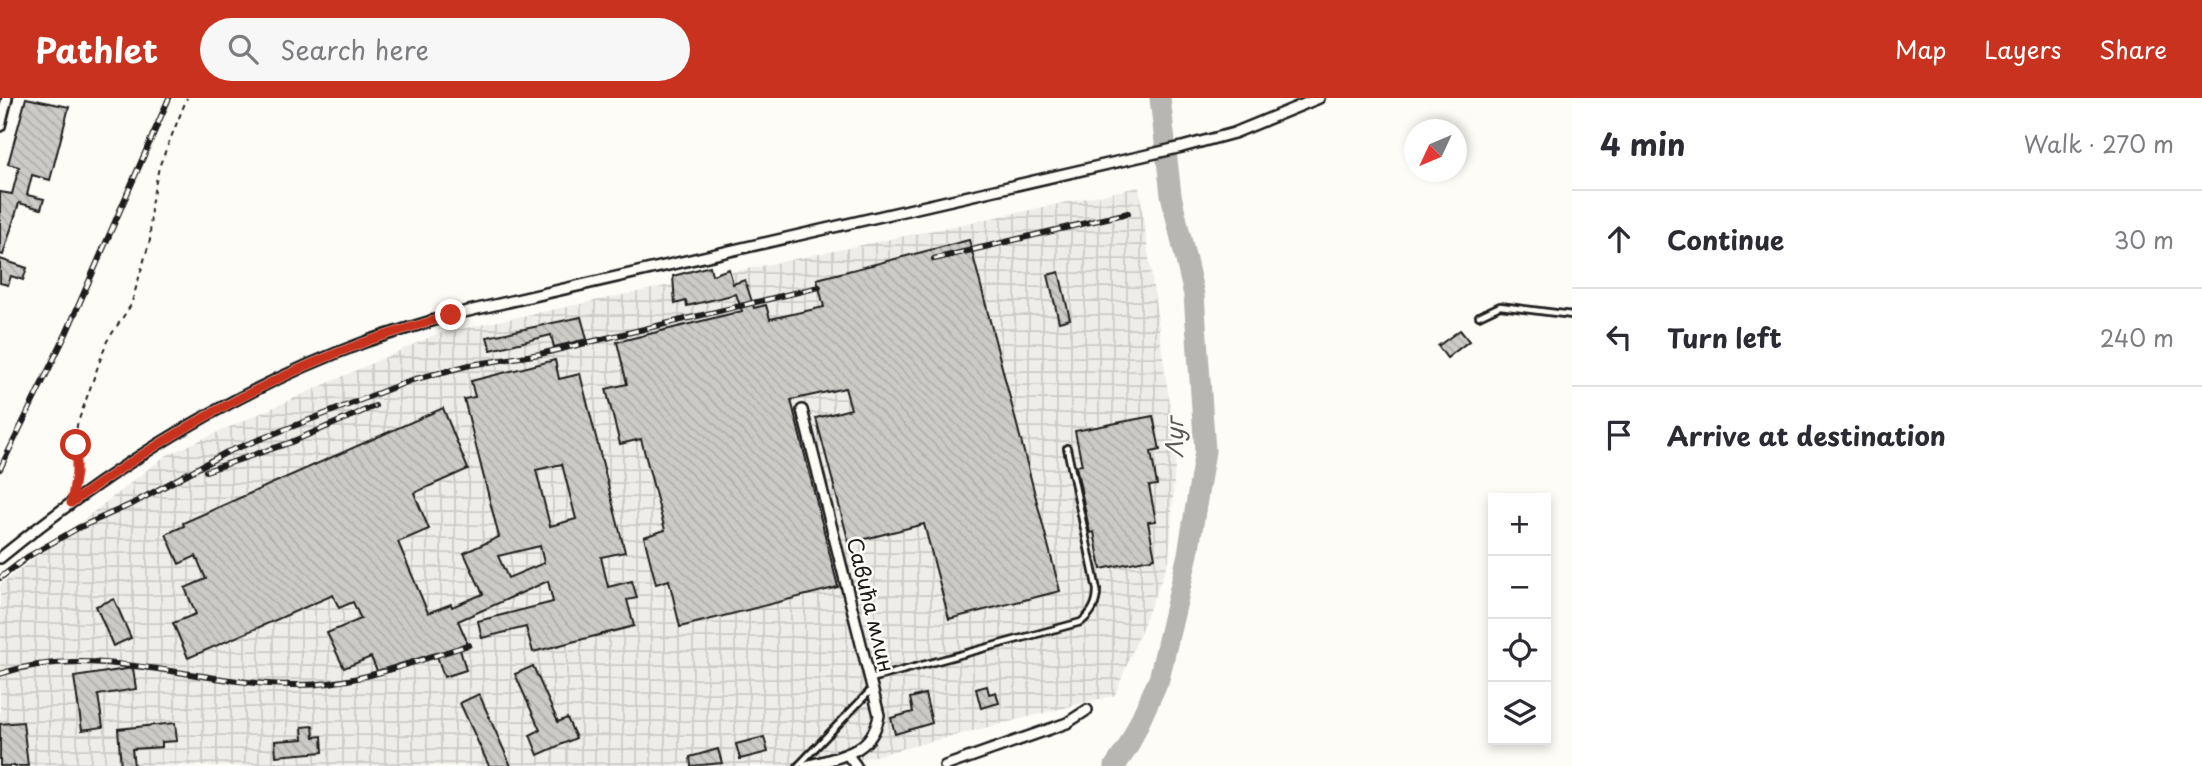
<!DOCTYPE html>
<html lang="en">
<head>
<meta charset="utf-8">
<style>
	:root { --surface:#fff; --page:#f7f7f7; --text:#2b2b33; --muted:#7c7c81; --line:#e1e1e2; --accent:#c8321e }
	body { margin:0; font-family:"Playpen Sans",sans-serif; background:var(--page); color:var(--text) }
	.controls { position:absolute; right:21px; bottom:21px; display:grid; overflow:hidden; border-radius:0px; box-shadow:0 4px 10px #0003 }
	.controls button { width:63px; height:63px; display:grid; place-items:center; padding:0; border:0; border-bottom:2px solid var(--line); background:var(--surface); color:var(--text); font:35px sans-serif }
	.compass { position:absolute; left:1404px; top:21px; width:63px; height:63px; border-radius:50%; background:var(--surface); box-shadow:0 4px 10px #0003; rotate:226deg }
	.stop { position:absolute; width:21px; height:21px; margin:-16px; border:5px solid #c8321e; border-radius:50%; background:#fff }
	.stop.end { background:#c8321e; border-color:#fff; box-shadow:0 2px 7px #0008 }
	.list { margin:0; padding:0; list-style:none }
	h2 { display:flex; justify-content:space-between; align-items:center; height:91px; margin:0; padding:0 28px; font-size:30px }
	h2 small { font-size:23px; font-weight:400; color:var(--muted) }
	.list li { display:grid; grid-template-columns:46px 1fr auto; gap:21px; align-items:center; box-sizing:border-box; height:98px; padding:0 28px; border-top:2px solid var(--line) }
	.list b { display:block; font-size:26px; white-space:nowrap }
	.list em { font-size:23px; font-style:normal; color:var(--muted) }
	.icon { flex:none; width:38px; height:38px; fill:none; stroke:currentColor; stroke-width:2; stroke-linecap:round; stroke-linejoin:round }
	.map { position:relative; flex:none; width:1572px; height:668px; overflow:hidden }
	header { display:flex; align-items:center; gap:42px; box-sizing:border-box; height:98px; padding:0 35px; background:var(--accent); color:#fff }
	header strong { font-size:33px }
	nav { display:flex; gap:38px; margin-inline-start:auto; font-size:24px }
	.search { width:490px; height:63px; background:var(--page); display:flex; align-items:center; gap:18px; box-sizing:border-box; padding:0 24px; border-radius:38px; color:var(--muted); font-size:26px }
	main { display:flex }
	aside { flex:1; background:var(--surface) }
	.map>svg:first-child { display:block }
	.industrial { fill:url(#industrial-grid) }
	.lines { fill:none; stroke-linecap:round; stroke-linejoin:round }
	.river { stroke:#b7b6b2; stroke-width:21 }
	.building { fill:url(#building-back-hatch); stroke:#1c1c1c; stroke-width:2; fill-rule:evenodd }
	.lane-casing { stroke:#1c1c1c; stroke-width:10 }
	.street-casing { stroke:#1c1c1c; stroke-width:14 }
	.path { stroke:#1c1c1c; stroke-width:2; stroke-dasharray:5 5; stroke-linecap:butt }
	.lane { stroke:#fdfcf7; stroke-width:4.5 }
	.street { stroke:#fdfcf7; stroke-width:9 }
	.rail-casing { stroke:#1c1c1c; stroke-width:6 }
	.rail { stroke:#fdfcf7; stroke-width:3.5; stroke-dasharray:10; stroke-linecap:butt }
	.route { stroke:#c8321e; stroke-width:9 }
	.labels { text-anchor:middle; stroke-width:5; stroke-linejoin:round; paint-order:stroke }
	.street-label { font-size:21px; fill:#1c1c1c; stroke:#fdfcf7 }
	.water-label { font-size:23px; font-style:italic; fill:#5a5a58; stroke:#fdfcf7 }
</style>
</head>
<body>
<header>
<strong>Pathlet</strong>
<div class="search"><svg class="icon" aria-label="search" viewBox="0 0 24 24"><circle cx="10" cy="10" r="6"/><path d="M15 15l6 6"/></svg>Search here</div>
<nav><a>Map</a><a>Layers</a><a>Share</a></nav>
</header>
<main>
<div class="map">
<svg width="1572" height="668" viewBox="0 0 1572 668">
	<defs>
		<pattern id="industrial-grid" width="8" height="8" patternUnits="userSpaceOnUse" patternTransform="scale(1.75)"><rect width="8" height="8" fill="#eeede9"/><path d="M0 4h8M4 0v8" fill="none" stroke="#cccbc7"/></pattern>
		<pattern id="building-back-hatch" width="6" height="6" patternUnits="userSpaceOnUse" patternTransform="scale(1.75)"><rect width="6" height="6" fill="#cccbc8"/><path d="M-1 5l2 2M0 0l6 6M5-1l2 2" fill="none" stroke="#afaeab"/></pattern>
	</defs>
	<rect width="100%" height="100%" fill="#fdfcf7"/>
	<filter id="ink" filterUnits="userSpaceOnUse"><feTurbulence type="fractalNoise" baseFrequency=".0143" numOctaves="2"/><feDisplacementMap in="SourceGraphic" scale="14" xChannelSelector="R" yChannelSelector="G"/><feConvolveMatrix kernelMatrix="1 2 1 2 8 2 1 2 1" color-interpolation-filters="sRGB"/></filter>
	<g filter="url(#ink)">
		<!-- industrial -->
		<path class="industrial" d="M1139,89L1176,351L1169,462L1115,597L835,668H0V487L165,358L437,236Z"/>
		<g class="lines">
			<!-- river -->
			<path class="river" d="M1115,668L1128,649L1159,581L1188,456L1205,353L1194,197L1171,97L1160,0"/>
		</g>
		<!-- building -->
		<g class="building">
			<path d="M26,0L69,9L50,82L32,77L27,97L44,101L41,111L19,105L3,157L0,156V94L12,96L19,69L8,66Z"/>
			<path d="M969,142L1060,493L949,521L924,426L849,445L816,320L851,311L845,290L791,302L838,489L680,529L669,482L656,486L644,439L665,432L641,341L620,346L606,291L627,286L617,244L742,213L736,196L687,208L686,203L675,206L673,178L710,168L712,177L729,171L733,186L745,182L754,210L766,207L770,221L824,209L817,181Z"/>
			<path d="M0,161L27,170L23,182L11,178L8,187L0,185Z"/>
			<path d="M1059,174L1070,221L1059,224L1048,177Z"/>
			<path d="M581,219L587,241L554,249L551,237L491,252L487,239Z"/>
			<path d="M1460,232L1469,243L1447,260L1438,248Z"/>
			<path d="M555,262L559,281L580,276L625,454L601,459L608,489L632,483L637,500L627,502L634,528L533,554L526,529L482,540L478,523L553,504L548,483L458,523L466,541V545L459,548L466,572L444,579L436,555L377,573L371,559L344,570L327,535L361,521L353,504L339,510L333,497L188,560L173,525L196,516L185,490L206,481L196,458L179,466L166,436L184,428L183,425L443,310L468,371L414,395L429,431L398,444L428,515L451,506L452,509L483,496L464,455L499,439L464,301L475,299L471,283ZM562,366L576,421L550,428L536,372ZM540,448L544,465L508,480L498,458Z"/>
			<path d="M1153,318L1160,352L1151,354L1157,387L1149,388L1156,423L1148,424L1155,460L1101,471L1094,434L1090,435L1076,368L1082,367L1075,333Z"/>
			<path d="M114,501L131,540L113,548L96,508Z"/>
			<path d="M533,568L558,624L567,620L576,640L538,657L530,637L540,632L515,576Z"/>
			<path d="M133,570L136,591L98,597L103,629L82,632L74,579Z"/>
			<path d="M987,588L989,596L996,594L999,605L981,610L976,591Z"/>
			<path d="M479,596L511,668H489L460,605Z"/>
			<path d="M925,596L932,625L895,636L891,620L913,614L910,600Z"/>
			<path d="M23,624L28,668H0V626Z"/>
			<path d="M175,625L177,643L162,644V649L132,651L134,668H121L118,631Z"/>
			<path d="M313,628L314,639L322,638L323,654L276,658L275,643L303,641L302,629Z"/>
			<path d="M764,639L768,654L740,661L736,646Z"/>
			<path d="M718,651L722,665L691,668L690,659Z"/>
		</g>
		<g class="lines">
			<defs>
				<g id="lane">
					<path d="M1479,218L1500,208L1572,217"/>
					<path d="M871,581L1081,524C1092,515 1097,506 1097,492L1067,350"/>
					<path d="M798,668L872,591"/>
				</g>
				<g id="street">
					<path d="M0,28L7,0"/>
					<path d="M802,312L879,617C873,656 838,659 806,668"/>
					<path d="M0,460C109,371 232,293 365,244C393,234 423,226 451,217L1182,49L1234,35L1319,0"/>
					<path d="M847,656L856,668"/>
					<path d="M945,668L1067,625L1087,612"/>
				</g>
			</defs>
			<!-- lane casing -->
			<use href="#lane" class="lane-casing"/>
			<!-- street casing -->
			<use href="#street" class="street-casing"/>
			<!-- path -->
			<path class="path" d="M73,390L77,327L107,243L131,207L150,142L151,107L159,69L187,0"/>
			<!-- lane -->
			<use href="#lane" class="lane"/>
			<!-- street -->
			<use href="#street" class="street"/>
			<defs>
				<g id="rail">
					<path d="M934,161L1128,115"/>
					<path d="M0,371L66,236L169,0"/>
					<path d="M206,373L289,345L375,308"/>
					<path d="M0,480L29,458L78,430L132,406L227,354L412,282L470,267L540,256L819,189"/>
					<path d="M0,576C97,543 199,588 298,587C357,587 412,564 469,547"/>
				</g>
			</defs>
			<!-- rail casing -->
			<use href="#rail" class="rail-casing"/>
			<!-- rail -->
			<use href="#rail" class="rail"/>
		</g>
	</g>
	<g class="lines" filter="url(#ink)">
		<!-- route -->
		<path class="route" d="M76,347V375L71,405C161,340 260,283 365,244C393,234 423,226 451,217"/>
	</g>
	<g class="labels">
		<!-- street labels -->
		<g class="street-label">
			<text transform="translate(870 507) rotate(76)" y="7">Савића млин</text>
		</g>
		<!-- water labels -->
		<g class="water-label">
			<text transform="translate(1175 340) rotate(-90)" y="8">Луг</text>
		</g>
	</g>
</svg>
<div class="controls">
<button>+</button>
<button>−</button>
<button><svg class="icon" aria-label="locate" viewBox="0 0 24 24"><circle cx="12" cy="12" r="6"/><path d="M12 2v4M12 18v4M2 12h4M18 12h4"/></svg></button>
<button><svg class="icon" aria-label="layers" viewBox="0 0 24 24"><path d="M12 4l9 5-9 5-9-5zM3 14l9 5 9-5"/></svg></button>
</div>
<svg class="compass" viewBox="-18 -18 36 36"><path d="M0-13l5 13h-10z" fill="#e53935"/><path d="M0 13l5-13h-10z" fill="#7c7c81"/></svg>
<div class="stop" style="left:76px;top:347px"></div>
<div class="stop end" style="left:451px;top:217px"></div>
</div>
<aside>
<h2>4 min<small>Walk · 270 m</small></h2>
<ul class="list">
<li><svg class="icon" aria-label="ahead" viewBox="0 0 24 24"><path d="M12 20V5M6 11l6-6 6 6"/></svg><div><b>Continue</b></div><em>30 m</em></li>
<li><svg class="icon" aria-label="left" viewBox="0 0 24 24"><path d="M17 20v-9H6M10 6l-5 5 5 5"/></svg><div><b>Turn left</b></div><em>240 m</em></li>
<li><svg class="icon" aria-label="arrive" viewBox="0 0 24 24"><path d="M6 21V4h12l-3 4 3 4H6"/></svg><div><b>Arrive at destination</b></div></li>
</ul>
</aside>
</main>
</body>
</html>
